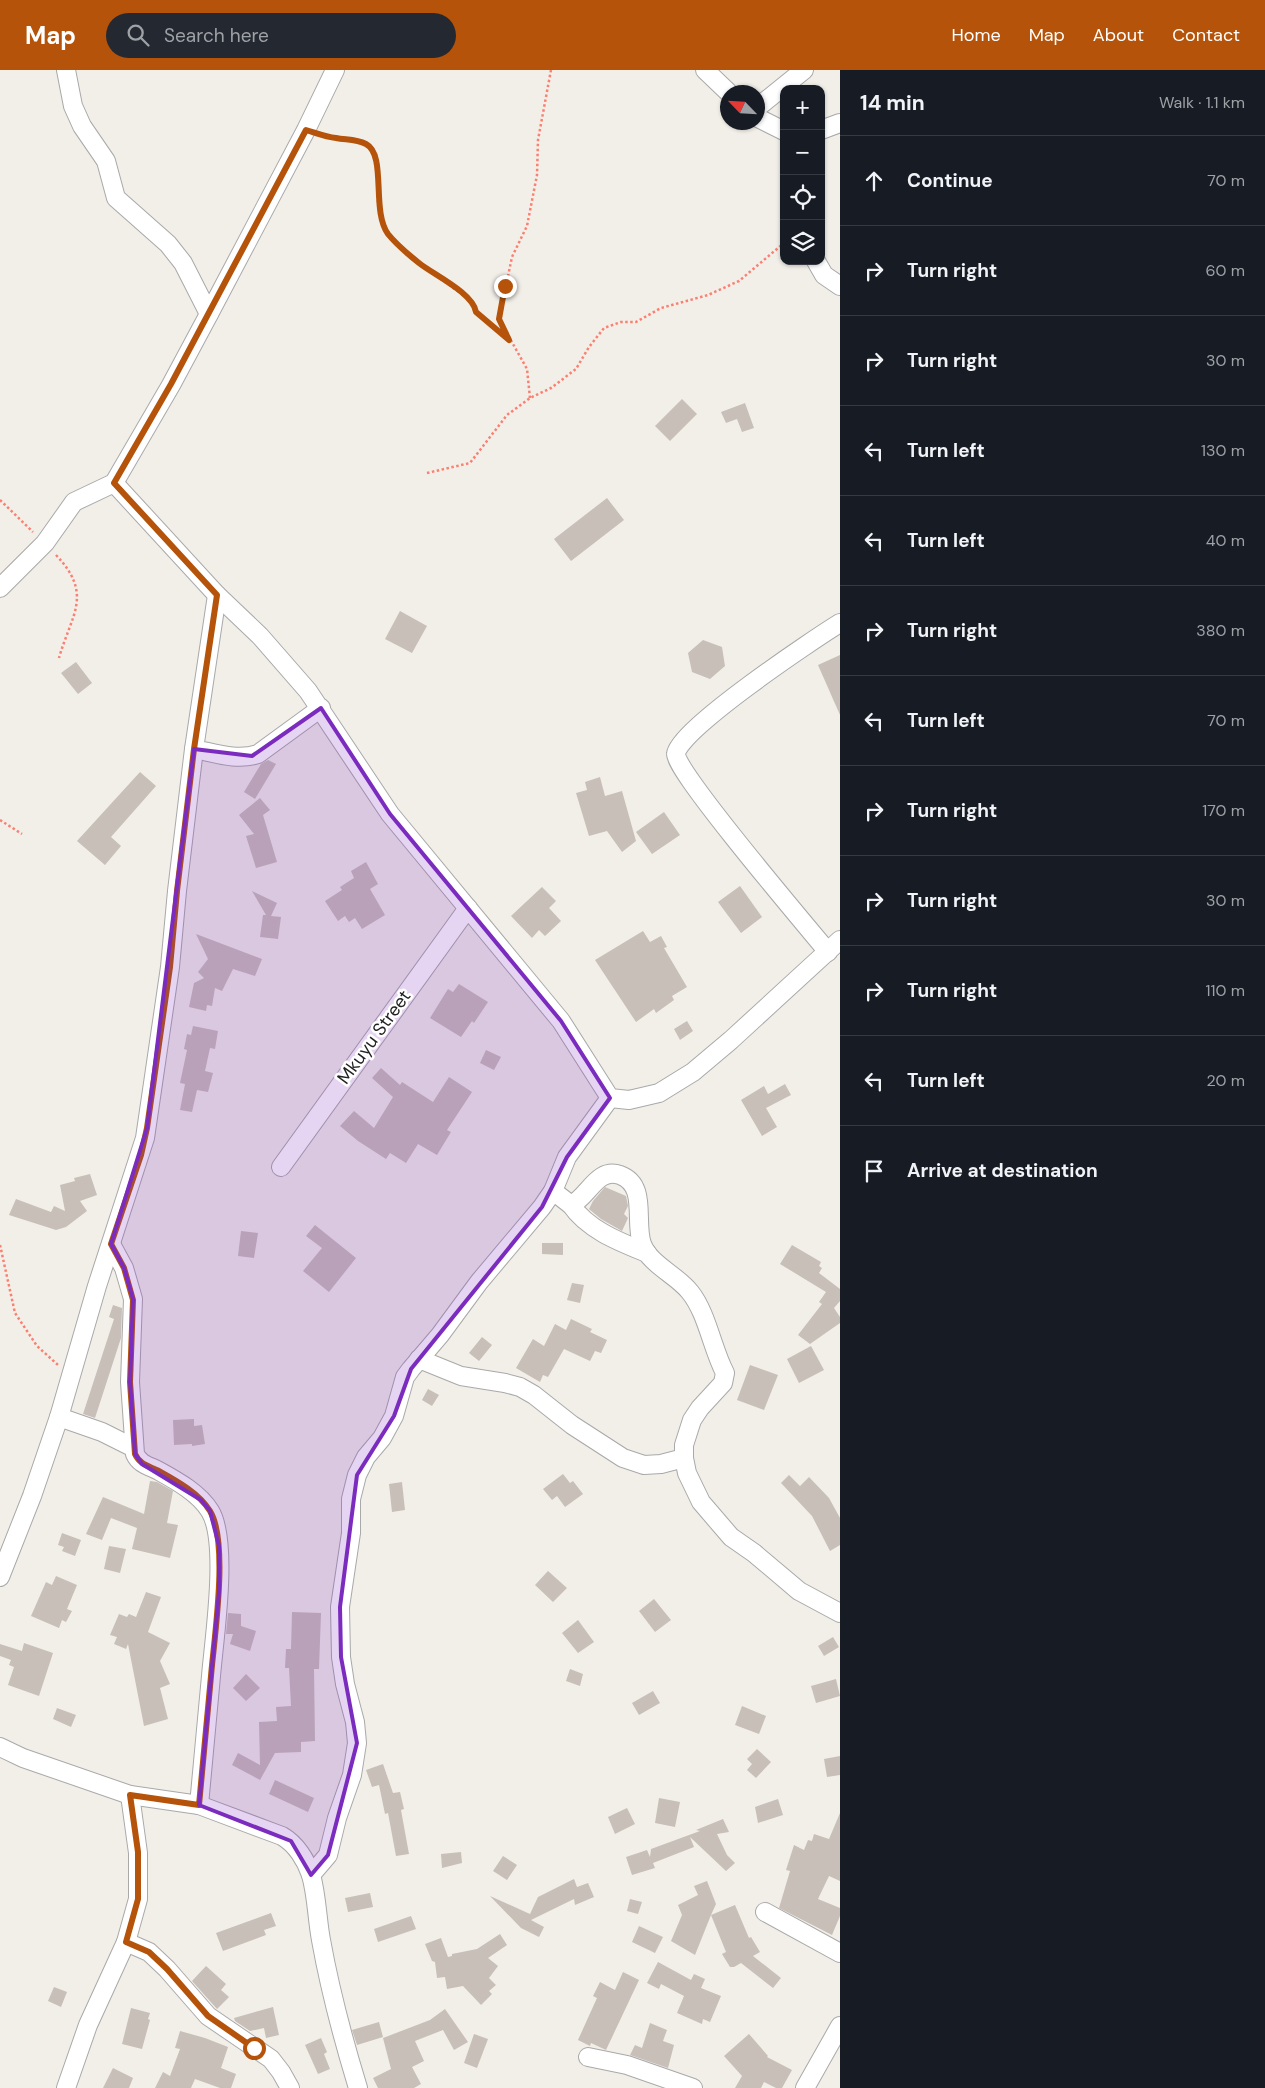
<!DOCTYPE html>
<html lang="en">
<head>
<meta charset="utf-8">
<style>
	:root { --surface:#171b24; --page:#242831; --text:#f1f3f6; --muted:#9ea1a6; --line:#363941; --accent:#b45309 }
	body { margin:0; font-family:"DM Sans",sans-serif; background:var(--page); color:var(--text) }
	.controls { position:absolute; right:15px; top:15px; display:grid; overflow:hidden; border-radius:10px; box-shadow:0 1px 4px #0004 }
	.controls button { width:45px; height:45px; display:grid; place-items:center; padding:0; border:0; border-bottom:1px solid var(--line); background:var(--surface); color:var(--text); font:25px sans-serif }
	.compass { position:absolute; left:720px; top:15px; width:45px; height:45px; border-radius:50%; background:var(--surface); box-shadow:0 1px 4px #0004; rotate:295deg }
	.stop { position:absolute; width:15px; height:15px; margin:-11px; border:4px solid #b45309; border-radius:50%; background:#fff }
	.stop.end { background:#b45309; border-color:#fff; box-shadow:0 1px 5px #0008 }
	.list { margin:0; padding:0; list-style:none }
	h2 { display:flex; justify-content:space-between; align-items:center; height:65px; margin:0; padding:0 20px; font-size:21px }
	h2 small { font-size:16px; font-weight:400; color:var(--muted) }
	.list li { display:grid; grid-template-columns:32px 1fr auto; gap:15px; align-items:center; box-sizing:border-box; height:90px; padding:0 20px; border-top:1px solid var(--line) }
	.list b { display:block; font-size:19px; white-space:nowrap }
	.list em { font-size:16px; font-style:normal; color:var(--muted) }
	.icon { flex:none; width:28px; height:28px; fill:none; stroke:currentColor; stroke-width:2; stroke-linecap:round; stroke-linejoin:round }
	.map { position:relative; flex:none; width:840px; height:2018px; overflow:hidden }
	header { display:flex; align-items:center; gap:30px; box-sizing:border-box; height:70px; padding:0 25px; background:var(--accent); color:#fff }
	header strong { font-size:24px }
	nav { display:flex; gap:28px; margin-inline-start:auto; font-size:18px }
	.search { width:350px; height:45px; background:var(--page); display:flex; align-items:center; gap:12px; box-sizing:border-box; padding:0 18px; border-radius:28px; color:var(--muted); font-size:19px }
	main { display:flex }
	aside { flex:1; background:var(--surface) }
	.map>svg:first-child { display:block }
	.building { fill:#c7bfb8 }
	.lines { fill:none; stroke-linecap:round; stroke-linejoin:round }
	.minor-casing { stroke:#a9a9a9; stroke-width:20 }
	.path { stroke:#fa8072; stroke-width:2.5; stroke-dasharray:2.5 2.5; stroke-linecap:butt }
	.minor { stroke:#fff; stroke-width:18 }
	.route { stroke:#b45309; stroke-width:6 }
	.marked { fill:#7b2cbf; fill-opacity:0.2; stroke:#7b2cbf; stroke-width:4; stroke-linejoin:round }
	.labels { text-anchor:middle; stroke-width:5; stroke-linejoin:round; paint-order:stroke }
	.street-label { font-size:18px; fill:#222; stroke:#fff }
</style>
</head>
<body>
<header>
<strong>Map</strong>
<div class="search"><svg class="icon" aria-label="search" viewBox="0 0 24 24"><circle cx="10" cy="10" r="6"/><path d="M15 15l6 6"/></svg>Search here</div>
<nav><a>Home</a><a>Map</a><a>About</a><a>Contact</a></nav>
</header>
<main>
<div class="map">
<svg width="840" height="2018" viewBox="0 0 840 2018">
	<rect width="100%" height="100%" fill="#f2efe9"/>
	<!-- building -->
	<g class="building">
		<path d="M682,329L697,344L670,371L655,356Z"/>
		<path d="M745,333L754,358L742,362L737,349L726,353L721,342Z"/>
		<path d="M607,428L624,450L571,491L554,469Z"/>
		<path d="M400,541L427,556L412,583L385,569Z"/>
		<path d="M703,570L722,577L725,596L710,609L692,602L688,583Z"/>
		<path d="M840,585V645L818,595Z"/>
		<path d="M76,592L92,613L78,624L61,603Z"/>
		<path d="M268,690L276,694L255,729L244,722L261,694Z"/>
		<path d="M140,702L156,716L111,767L121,776L105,795L77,771Z"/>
		<path d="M600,707L605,726L622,721L636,771L622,782L607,761L589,766L576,723L587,720L585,712Z"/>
		<path d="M260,728L270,740L263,745L277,792L256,798L246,766L254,764L239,745Z"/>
		<path d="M664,742L680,765L652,784L636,762Z"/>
		<path d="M366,792L378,814L370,819L385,845L362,859L355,848L349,852L345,846L338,851L325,831L342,820L340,817L354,808L351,801Z"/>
		<path d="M740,816L762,847L741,863L718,832Z"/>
		<path d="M542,817L556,831L549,838L561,851L545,866L539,860L532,868L511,846Z"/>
		<path d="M252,821L277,833L271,846L281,847L278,869L260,867L263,845H266Z"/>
		<path d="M643,861L650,872L661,866L667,877L664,878L687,917L672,926L674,930L656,943L654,939L636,952L595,890Z"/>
		<path d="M196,864L262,889L255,906L233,899L222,921L215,918L212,936L207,935L206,941L189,937L194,913L204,908L198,902L208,889Z"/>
		<path d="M459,914L488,932L474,953L472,951L461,967L430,948L448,919L453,922Z"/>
		<path d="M687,951L693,961L680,970L674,959Z"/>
		<path d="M193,956L218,961L215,979L210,978L205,1001L213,1003L208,1022L197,1020L192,1042L180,1040L185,1014L180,1013L187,980L184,979L187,964L191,965Z"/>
		<path d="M486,980L501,987L494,1000L480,993Z"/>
		<path d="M381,998L400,1015L402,1012L433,1032L449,1007L472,1022L447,1060L451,1062L437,1085L418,1074L406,1093L390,1083L386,1089L358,1071L340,1056L354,1041L374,1058L393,1027L372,1008Z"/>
		<path d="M785,1014L791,1025L766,1038L777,1057L762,1066L741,1030L764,1016L768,1024Z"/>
		<path d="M90,1104L97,1125L80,1131L87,1141L66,1157L56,1160L9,1145L16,1129L51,1142L54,1136L65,1141L60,1115L75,1111L74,1108Z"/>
		<path d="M605,1117L626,1126L628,1136L624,1144L628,1148L622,1161L601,1149L589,1139L593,1131Z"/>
		<path d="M315,1155L356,1188L329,1222L303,1201L322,1178L306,1166Z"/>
		<path d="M241,1161L258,1163L254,1188L238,1186Z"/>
		<path d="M542,1173H563V1185L542,1184Z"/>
		<path d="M792,1175L821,1192L819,1196L822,1198L819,1203L840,1219V1231L834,1238L840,1247V1253L810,1274L798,1265L822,1234L819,1232L826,1222L780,1194Z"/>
		<path d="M572,1213L584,1215L580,1233L567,1230Z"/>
		<path d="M113,1235L122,1238L121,1268L95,1348L83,1344L114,1249L109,1247Z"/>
		<path d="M571,1249L592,1259L590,1262L607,1270L601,1283L595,1281L590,1291L564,1279L548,1307L543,1305L540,1312L516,1298L533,1269L544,1276L555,1254L566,1260Z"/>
		<path d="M482,1267L492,1275L479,1291L469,1283Z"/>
		<path d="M811,1276L824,1300L799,1313L787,1289Z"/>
		<path d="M750,1295L778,1305L764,1340L737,1330Z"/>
		<path d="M428,1319L439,1325L432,1336L422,1330Z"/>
		<path d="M194,1349V1356L202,1355L205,1374L192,1376V1374L174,1375L173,1350Z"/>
		<path d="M563,1404L570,1413L573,1411L583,1424L565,1437L557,1426L552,1430L543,1419Z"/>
		<path d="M789,1405L800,1416L809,1407L829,1428L840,1448V1475L830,1481L812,1446L781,1413Z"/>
		<path d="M150,1411L157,1412L173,1421L167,1453L178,1455L170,1488L132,1479L137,1458L111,1448L102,1470L86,1464L103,1427L144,1444Z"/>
		<path d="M402,1412L405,1440L392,1442L389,1414Z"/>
		<path d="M62,1463L81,1470L75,1486L62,1481L64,1477L58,1475Z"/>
		<path d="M109,1476L126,1479L120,1503L104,1499Z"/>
		<path d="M548,1501L567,1518L553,1532L535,1515Z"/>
		<path d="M56,1506L77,1515L67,1539L72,1541L66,1552L62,1550L59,1558L31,1546L46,1512L52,1515Z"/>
		<path d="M146,1522L161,1527L148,1562L170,1573L160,1591L170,1614L160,1618L168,1649L144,1656L128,1574L126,1579L114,1574L117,1567L110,1565L119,1544L127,1547L129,1544L136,1547Z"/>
		<path d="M654,1529L671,1550L655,1562L639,1541Z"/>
		<path d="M292,1542L321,1543L319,1599H314L315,1671L301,1672V1682L275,1683L260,1710L232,1695L238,1683L260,1695L259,1652L277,1651L276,1637L291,1636L289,1598H285L286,1579H291Z"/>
		<path d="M228,1543L241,1544V1556L256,1561L250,1581L230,1574L233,1564H226Z"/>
		<path d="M578,1550L594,1572L578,1583L562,1563Z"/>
		<path d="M833,1567L839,1577L824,1586L818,1576Z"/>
		<path d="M24,1573L53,1583L39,1626L8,1615L14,1597L9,1595L11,1590L0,1586V1574L22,1581Z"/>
		<path d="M570,1599L583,1604L580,1616L566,1611Z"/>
		<path d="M246,1604L260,1618L246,1631L233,1618Z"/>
		<path d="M836,1609L840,1626L816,1633L811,1616Z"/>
		<path d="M653,1621L660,1633L639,1645L632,1633Z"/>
		<path d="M742,1636L766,1646L759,1664L735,1655Z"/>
		<path d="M57,1638L76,1645L71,1657L53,1649Z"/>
		<path d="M757,1679L771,1692L756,1708L747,1700L752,1694L747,1689Z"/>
		<path d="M840,1686V1705L827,1707L824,1689Z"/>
		<path d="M383,1694L393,1723L400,1722L404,1739L401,1740L409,1784L396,1786L388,1743L385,1744L379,1715L372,1717L366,1700Z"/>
		<path d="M275,1710L314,1728L308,1742L269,1724Z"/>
		<path d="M659,1728L680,1732L675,1757L655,1753Z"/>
		<path d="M778,1729L783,1745L758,1753L755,1737Z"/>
		<path d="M627,1738L635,1754L615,1764L608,1747Z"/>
		<path d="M840,1743V1811L829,1806L818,1829L840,1838V1846L832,1865L779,1838L790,1801L786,1800L794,1775L804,1780L808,1770L812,1771L814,1764L829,1769Z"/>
		<path d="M723,1749L729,1762L717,1764L727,1785L735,1793L726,1801L690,1767L694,1777L653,1793L655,1798L632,1805L626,1787L647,1780L650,1787L651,1779L700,1761L696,1760Z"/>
		<path d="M461,1782L462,1793L442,1798L441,1784Z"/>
		<path d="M503,1786L517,1795L507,1810L493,1801Z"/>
		<path d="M574,1809L577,1817L588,1813L594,1827L575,1835L574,1829L531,1850L544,1857L539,1867L521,1858L490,1826L530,1844L538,1827Z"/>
		<path d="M707,1811L716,1834L711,1845L735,1835L749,1868L751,1867L760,1882L753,1886L781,1908L773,1918L741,1893L734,1897H730L722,1884L726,1882L711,1845L695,1885L671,1871L682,1845L678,1835L698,1825L694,1816Z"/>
		<path d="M370,1823L373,1837L348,1842L345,1828Z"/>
		<path d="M630,1829L642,1832L638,1844L627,1841Z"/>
		<path d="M271,1843L276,1856L264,1860L266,1865L223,1881L216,1863Z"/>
		<path d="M411,1846L416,1859L378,1872L374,1859Z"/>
		<path d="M639,1856L663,1867L655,1883L632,1872Z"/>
		<path d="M500,1864L507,1875L488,1888L498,1896L489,1908L496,1915L489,1921L492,1924L481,1935L463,1916L447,1919L445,1907L437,1908L435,1892L432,1891L425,1874L441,1868L448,1887L452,1886V1884L477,1879Z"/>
		<path d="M658,1892L691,1910L694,1904L705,1909L701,1918L721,1926L710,1952L703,1949L702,1954L677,1943L684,1926L661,1914L659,1919L647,1913Z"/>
		<path d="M206,1896L226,1914L221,1920L229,1927L217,1939L192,1911Z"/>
		<path d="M623,1902L639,1910L606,1980L591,1973L590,1976L578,1970L597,1928L593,1926L600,1912L615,1920Z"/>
		<path d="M54,1917L67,1922L61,1937L48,1931Z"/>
		<path d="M273,1937L279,1965L266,1968L264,1958L250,1961L235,1951L234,1948Z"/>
		<path d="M131,1938L150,1943L148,1949L150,1950L142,1979L122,1974Z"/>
		<path d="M445,1939L468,1972L454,1980L443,1960L415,1971L424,1991L412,1997L421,2014L414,2018H378L373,2008L391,1999L383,1968L430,1950Z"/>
		<path d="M379,1952L383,1967L357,1975L352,1960Z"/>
		<path d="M650,1953L667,1960L663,1971L674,1975L668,1998L630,1985L635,1975L642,1978Z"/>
		<path d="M180,1961L205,1968L228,1977L221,1998L236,2004L231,2018H220L195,2009L191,2018H155L163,2002L170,2006L180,1979L175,1978Z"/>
		<path d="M474,1964L488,1969L477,1998L464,1993Z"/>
		<path d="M749,1964L768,1986L767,1987L792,2000L782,2018H776L764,2012L761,2018H735L742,2006L724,1986Z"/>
		<path d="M321,1968L327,1982L324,1984L330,1999L318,2004L305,1975Z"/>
		<path d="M113,1998L133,2008L129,2018H103Z"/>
	</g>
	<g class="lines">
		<defs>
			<g id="minor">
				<path d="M66,0L73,36L82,56L106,91L116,128L168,174L183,193L209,244"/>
				<path d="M705,0L728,22"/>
				<path d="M758,37L804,0"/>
				<path d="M758,48L784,61"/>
				<path d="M821,60L840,53"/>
				<path d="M816,191L824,205L840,216"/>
				<path d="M0,518L45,473L74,432L114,413L171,315L209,244L306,60L335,0"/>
				<path d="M217,525L260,566L308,621L390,744L561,951L610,1028L629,1030L659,1023L693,1002L731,970L840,870"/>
				<path d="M194,679C215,683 237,691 258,684L321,638"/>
				<path d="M828,882C809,859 674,700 676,684C678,660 814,569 840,553"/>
				<path d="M281,1097L468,838"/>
				<path d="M553,1121L571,1135C589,1126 597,1097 620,1105C648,1115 634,1152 642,1174C650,1195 677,1205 690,1222C707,1243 712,1278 725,1303L723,1313L700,1338L692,1350L684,1375V1388L687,1403L701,1432L731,1467L754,1483L799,1521L840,1543"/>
				<path d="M571,1135C588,1160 620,1172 647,1183"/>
				<path d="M111,1174L124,1198L133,1229L130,1312L135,1384C140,1395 150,1396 159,1401C177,1411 199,1423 210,1441C229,1472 214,1569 211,1606C207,1649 203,1692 199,1735"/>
				<path d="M419,1289L461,1306L505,1313L520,1317L534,1325L572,1355L623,1388L644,1395L661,1394L684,1388"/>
				<path d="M59,1347L102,1362L134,1378"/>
				<path d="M0,1507L32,1426L59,1347L97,1216L145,1068L170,897L177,821L194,679L217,525L114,413"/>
				<path d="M0,1677L23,1688L130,1725L199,1735L282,1766C296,1774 306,1790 311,1805C317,1826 317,1849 321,1870C330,1920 343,1969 358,2018"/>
				<path d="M311,1805L328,1785L337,1748L352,1705L357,1673L355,1652L345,1614L341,1587L340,1537L351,1463V1429L357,1405L366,1387L382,1368L394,1346L405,1307L411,1299L440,1265L479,1212L542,1137L553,1121L567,1087L610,1028"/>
				<path d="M765,1842L840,1883"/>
				<path d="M126,1872L149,1882L167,1899L208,1946L271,1989L281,2002L290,2018"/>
				<path d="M588,1987L627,1995L693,2018"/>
				<path d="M66,2018L88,1955L126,1872L138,1829V1783L130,1725"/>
				<path d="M805,2018L840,1956"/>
			</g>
		</defs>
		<!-- minor casing -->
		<use href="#minor" class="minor-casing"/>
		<!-- path -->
		<g class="path">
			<path d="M322,65L354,70L368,75L377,88L378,135L381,150L388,164L419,193L463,225L475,235L476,242L506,267"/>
			<path d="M530,328L527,299L499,249L512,187L527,156L537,105L538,70L551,0"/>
			<path d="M427,403L470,393L507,345L530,328L551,318L576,299L589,277L604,258L621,252H636L661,238L708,225L739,211L784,173"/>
			<path d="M0,430L33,462"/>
			<path d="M56,485C94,525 71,545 59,588"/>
			<path d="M0,750L22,764"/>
			<path d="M0,1175L15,1243L37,1276L58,1295"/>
		</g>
		<!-- minor -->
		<use href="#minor" class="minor"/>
	</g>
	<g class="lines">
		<!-- route -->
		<path class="route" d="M254,1978L208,1946L167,1899L149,1882L126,1872L138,1829V1782L130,1725L199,1735C203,1692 207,1649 211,1606C214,1569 229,1472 210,1441C199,1423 177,1411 159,1401C149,1396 140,1395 135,1384L130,1312L133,1230L124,1198L111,1174L141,1085L147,1058L170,897L177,821L194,679L217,525L114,413L171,314L306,60C316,63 326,67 336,68C346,70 356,69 366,74C387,85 371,141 388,164C396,174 409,185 419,193C434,205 473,223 476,242L509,270L499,249L505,216"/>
	</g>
	<!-- marked area -->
	<path class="marked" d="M321,638L390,744L561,951L610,1028L567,1087L542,1137L411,1299L394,1346L357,1405L340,1537L341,1587L357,1673L328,1785L311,1805L291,1771L199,1735L219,1522V1476L210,1441L201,1430L142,1394L135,1384L130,1312L133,1229L124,1198L111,1174L147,1058L194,679L252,686Z"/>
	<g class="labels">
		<!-- street labels -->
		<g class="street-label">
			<text transform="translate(374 967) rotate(-54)" y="6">Mkuyu Street</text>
		</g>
	</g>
</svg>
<div class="controls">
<button>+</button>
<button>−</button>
<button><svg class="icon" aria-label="locate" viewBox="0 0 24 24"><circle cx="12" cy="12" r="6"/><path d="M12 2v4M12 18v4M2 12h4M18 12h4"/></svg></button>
<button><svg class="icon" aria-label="layers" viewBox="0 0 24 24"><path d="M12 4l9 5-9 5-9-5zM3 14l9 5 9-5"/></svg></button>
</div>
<svg class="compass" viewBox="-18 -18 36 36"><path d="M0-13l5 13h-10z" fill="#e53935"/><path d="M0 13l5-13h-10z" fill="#9ea1a6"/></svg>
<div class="stop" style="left:254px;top:1978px"></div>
<div class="stop end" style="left:505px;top:216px"></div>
</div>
<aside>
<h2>14 min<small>Walk · 1.1 km</small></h2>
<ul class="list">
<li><svg class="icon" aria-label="ahead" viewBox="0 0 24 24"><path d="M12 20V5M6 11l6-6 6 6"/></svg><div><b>Continue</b></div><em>70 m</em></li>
<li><svg class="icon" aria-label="right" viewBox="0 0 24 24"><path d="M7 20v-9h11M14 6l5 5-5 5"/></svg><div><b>Turn right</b></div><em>60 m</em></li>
<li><svg class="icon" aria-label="right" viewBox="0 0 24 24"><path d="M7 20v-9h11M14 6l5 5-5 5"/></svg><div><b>Turn right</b></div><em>30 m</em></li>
<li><svg class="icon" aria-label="left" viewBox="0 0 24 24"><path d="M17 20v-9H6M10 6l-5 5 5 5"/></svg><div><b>Turn left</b></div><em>130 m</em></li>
<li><svg class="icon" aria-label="left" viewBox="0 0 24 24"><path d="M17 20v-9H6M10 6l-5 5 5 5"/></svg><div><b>Turn left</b></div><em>40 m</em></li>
<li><svg class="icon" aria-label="right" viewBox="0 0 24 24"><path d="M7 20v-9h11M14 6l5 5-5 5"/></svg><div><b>Turn right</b></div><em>380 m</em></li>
<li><svg class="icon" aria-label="left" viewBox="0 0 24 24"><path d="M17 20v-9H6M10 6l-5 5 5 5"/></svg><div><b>Turn left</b></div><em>70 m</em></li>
<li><svg class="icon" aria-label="right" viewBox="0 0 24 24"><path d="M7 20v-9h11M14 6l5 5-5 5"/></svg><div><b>Turn right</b></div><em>170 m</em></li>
<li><svg class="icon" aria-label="right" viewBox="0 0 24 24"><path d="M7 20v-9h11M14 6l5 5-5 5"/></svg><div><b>Turn right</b></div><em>30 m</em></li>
<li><svg class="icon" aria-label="right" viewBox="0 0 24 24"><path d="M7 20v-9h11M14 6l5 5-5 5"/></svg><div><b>Turn right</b></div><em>110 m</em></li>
<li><svg class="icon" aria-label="left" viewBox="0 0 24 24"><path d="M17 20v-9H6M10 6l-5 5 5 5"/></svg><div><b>Turn left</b></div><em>20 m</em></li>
<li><svg class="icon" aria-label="arrive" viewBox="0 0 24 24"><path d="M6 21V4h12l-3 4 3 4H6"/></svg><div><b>Arrive at destination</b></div></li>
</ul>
</aside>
</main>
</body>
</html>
